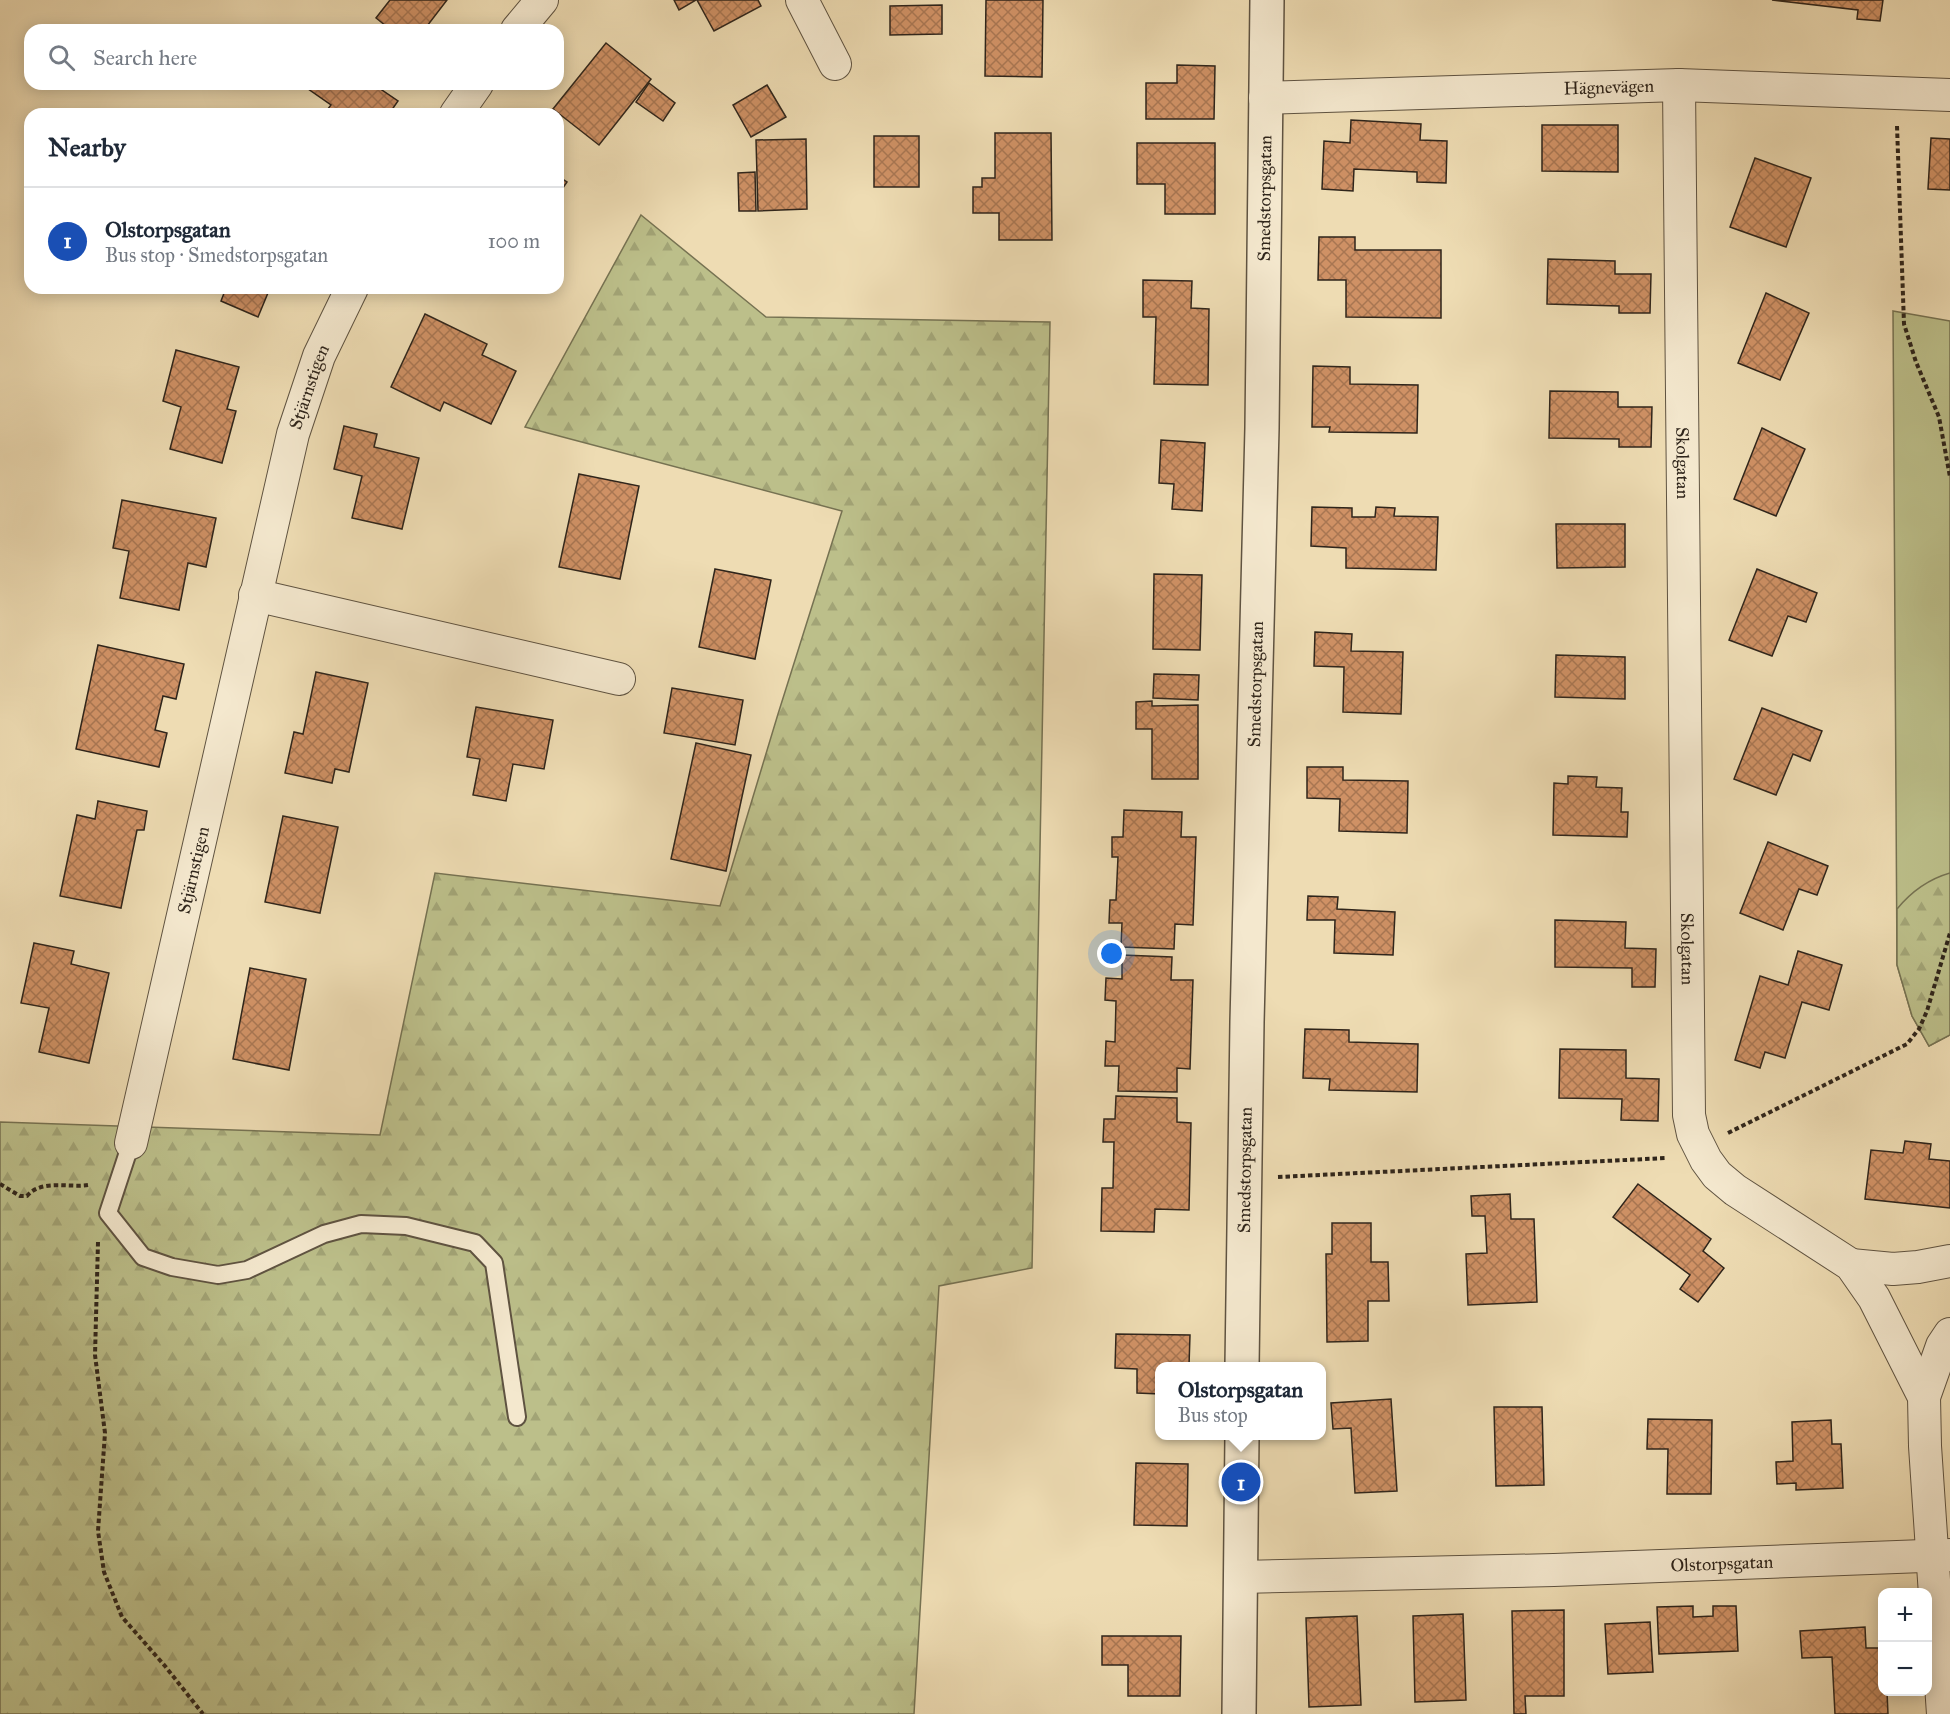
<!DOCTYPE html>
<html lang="en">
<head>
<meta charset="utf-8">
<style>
	:root { --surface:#fff; --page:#f6f6f7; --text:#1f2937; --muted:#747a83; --line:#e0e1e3; --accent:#8f2418 }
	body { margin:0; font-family:"IM FELL Great Primer",serif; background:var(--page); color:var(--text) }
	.controls { position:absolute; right:18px; bottom:18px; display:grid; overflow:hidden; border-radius:12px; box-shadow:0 3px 15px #0003 }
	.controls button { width:54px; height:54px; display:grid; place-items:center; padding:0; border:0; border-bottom:2px solid var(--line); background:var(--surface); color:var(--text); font:30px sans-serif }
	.you { position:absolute; left:1112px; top:954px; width:21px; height:21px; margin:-15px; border:4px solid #fff; border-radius:50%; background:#1a73e8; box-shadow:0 0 0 9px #1a73e833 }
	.badge { display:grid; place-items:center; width:39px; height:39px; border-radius:50%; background:var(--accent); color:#fff; font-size:20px; font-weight:700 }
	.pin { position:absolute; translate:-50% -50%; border:3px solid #fff; box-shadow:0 2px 6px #0006 }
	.popup { position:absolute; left:1155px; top:1362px; width:171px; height:78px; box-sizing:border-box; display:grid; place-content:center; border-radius:12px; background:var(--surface); filter:drop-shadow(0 2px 4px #0005); font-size:20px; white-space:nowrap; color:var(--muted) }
	.popup b { font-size:22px; color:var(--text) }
	.popup::after { content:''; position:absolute; left:50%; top:100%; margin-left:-12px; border:12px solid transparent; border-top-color:var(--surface) }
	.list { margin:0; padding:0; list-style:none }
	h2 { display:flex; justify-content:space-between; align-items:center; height:78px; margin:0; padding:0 24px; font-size:26px }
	h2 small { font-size:20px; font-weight:400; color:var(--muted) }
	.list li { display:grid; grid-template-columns:39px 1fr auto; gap:18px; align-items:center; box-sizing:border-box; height:108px; padding:0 24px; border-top:2px solid var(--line) }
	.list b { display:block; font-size:22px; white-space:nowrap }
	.list p { margin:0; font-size:20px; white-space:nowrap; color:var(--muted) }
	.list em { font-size:20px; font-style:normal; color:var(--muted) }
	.icon { flex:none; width:33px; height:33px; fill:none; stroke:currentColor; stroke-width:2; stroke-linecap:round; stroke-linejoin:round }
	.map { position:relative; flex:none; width:1950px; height:1714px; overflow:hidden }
	.search { position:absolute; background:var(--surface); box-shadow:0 3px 15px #0003; left:24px; top:24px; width:540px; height:66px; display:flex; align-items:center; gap:15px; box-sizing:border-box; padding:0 21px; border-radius:18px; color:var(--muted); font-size:22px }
	.panel { position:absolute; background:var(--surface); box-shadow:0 3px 15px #0003; left:24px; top:108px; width:540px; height:186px; border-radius:18px }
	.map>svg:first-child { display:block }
	.grass { fill:#bcbf8a; stroke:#767252; stroke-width:1.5 }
	.forest { fill:url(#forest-firs); stroke:#767252; stroke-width:1.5 }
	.building { fill:url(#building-cross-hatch); stroke:#2f251b; stroke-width:1.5 }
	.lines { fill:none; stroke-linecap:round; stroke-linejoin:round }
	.service-casing { stroke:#5f5341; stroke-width:20 }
	.minor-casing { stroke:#5f5341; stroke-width:34 }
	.tertiary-casing { stroke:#5f5341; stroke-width:36 }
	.path { stroke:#2f251b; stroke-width:4; stroke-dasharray:4.5 3; stroke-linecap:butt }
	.service { stroke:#f4e8ce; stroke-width:16 }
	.minor { stroke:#f4e8ce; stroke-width:32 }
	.tertiary { stroke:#f4e8ce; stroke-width:33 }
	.labels { text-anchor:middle; stroke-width:5; stroke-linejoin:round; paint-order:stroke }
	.street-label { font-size:18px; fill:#2f251b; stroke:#f4e8ce }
</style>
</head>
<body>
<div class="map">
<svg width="1950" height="1714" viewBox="0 0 1950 1714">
	<defs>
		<pattern id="forest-firs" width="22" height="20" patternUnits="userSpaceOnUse" patternTransform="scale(1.5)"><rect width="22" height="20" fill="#bcbf8a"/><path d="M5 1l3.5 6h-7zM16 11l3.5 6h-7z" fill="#a2a476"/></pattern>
		<pattern id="building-cross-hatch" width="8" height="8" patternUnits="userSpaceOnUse" patternTransform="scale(1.5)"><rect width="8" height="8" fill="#cf9165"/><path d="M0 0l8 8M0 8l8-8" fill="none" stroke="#a87652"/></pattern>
	</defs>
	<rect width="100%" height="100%" fill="#eedcb3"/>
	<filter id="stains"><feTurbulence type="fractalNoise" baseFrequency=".00333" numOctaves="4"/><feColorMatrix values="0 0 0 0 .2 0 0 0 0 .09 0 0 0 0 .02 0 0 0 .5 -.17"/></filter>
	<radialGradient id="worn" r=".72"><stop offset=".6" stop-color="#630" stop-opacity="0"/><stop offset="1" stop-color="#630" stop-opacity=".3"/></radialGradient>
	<!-- grass -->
	<path class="grass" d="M1893,311L1950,321V1035L1929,1046L1912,1016L1897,965Z"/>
	<!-- forest -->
	<g class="forest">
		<path d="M641,215L766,317L1050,322L1032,1268L939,1286L914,1714H0V1122L380,1135L435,873L720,906L778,714L842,511L525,427Z"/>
		<path d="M1950,873V1035L1929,1046L1912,1016L1897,965V909C1911,892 1929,879 1950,873Z"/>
	</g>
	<!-- building -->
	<g class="building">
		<path d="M390,0H447L424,30H391L376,18Z"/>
		<path d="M674,0H696L679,10Z"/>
		<path d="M697,0H758L761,6L714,31Z"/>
		<path d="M986,0H1043L1042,77L985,76Z"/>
		<path d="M1772,0H1883L1880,21L1857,19L1858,10Z"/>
		<path d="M942,5V34L890,35V6Z"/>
		<path d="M606,43L651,79L599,145L553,109Z"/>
		<path d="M1177,65L1215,66L1214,119H1146V83H1177Z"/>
		<path d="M649,83L675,103L663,121L636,102Z"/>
		<path d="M301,84H373L398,101L389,114H324L331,105Z"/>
		<path d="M767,85L786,117L751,137L733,105Z"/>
		<path d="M1351,120L1421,124L1420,140L1447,141L1446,183L1417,182V172L1354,169L1353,191L1322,189L1324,141L1350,143Z"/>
		<path d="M1542,125H1618V172L1542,171Z"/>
		<path d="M995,133H1051L1052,240H999V213H973V187H982V178H995Z"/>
		<rect x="874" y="136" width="45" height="51"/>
		<path d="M1931,138L1950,139V190L1928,189Z"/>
		<path d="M806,139L807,209L758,211L756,140Z"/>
		<path d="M1137,143H1215V214H1165V184H1137Z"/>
		<path d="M1755,158L1811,178L1786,247L1730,227Z"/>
		<path d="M755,172L756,211H739L738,173Z"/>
		<path d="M558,176L567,182L558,195Z"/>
		<path d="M1319,237H1355V250H1441V318L1346,317V280H1318Z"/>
		<path d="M1548,259L1615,261V274H1651L1650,313H1619V306L1547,304Z"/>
		<path d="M1143,280L1192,281L1191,308L1209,309L1208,385L1154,384L1156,317H1143Z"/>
		<path d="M226,288H270L258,317L221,301Z"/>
		<path d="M1766,293L1809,313L1780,380L1738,363Z"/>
		<path d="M425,314L487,344L482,355L516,371L491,424L444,402L440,411L391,387Z"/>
		<path d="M176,350L239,367L227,409L236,411L222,463L170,449L181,407L163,401Z"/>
		<path d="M1313,366L1350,367V384L1418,385L1417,433L1329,432L1330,427H1312Z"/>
		<path d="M1550,391L1618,392V407H1652L1651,447H1619V439L1549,438Z"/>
		<path d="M344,426L377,434L374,447L419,458L402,529L352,518L362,476L334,469Z"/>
		<path d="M1762,428L1805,449L1776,516L1734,499Z"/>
		<path d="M1161,440L1205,443L1202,511L1172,509L1174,484L1159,483Z"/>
		<path d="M579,474L639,486L620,579L559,567Z"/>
		<path d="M122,500L216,518L206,567L188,563L179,610L120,598L129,551L113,548Z"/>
		<path d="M1312,507L1352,508V517H1375L1376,507L1395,508L1394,516L1438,517L1436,570L1346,568V548L1311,546Z"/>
		<path d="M1556,524H1625V567L1557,568Z"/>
		<path d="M715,569L771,580L755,659L699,647Z"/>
		<path d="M1757,569L1817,593L1806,622L1788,616L1772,656L1729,640Z"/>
		<path d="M1154,574L1202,575L1200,650L1153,649Z"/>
		<path d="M1315,632L1352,634L1351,651L1403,652L1401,714L1343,712L1344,667L1314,666Z"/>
		<path d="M98,645L184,664L176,699L163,696L155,730L167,733L159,767L76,749Z"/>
		<path d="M1556,655L1625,657V699L1555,697Z"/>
		<path d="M316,672L368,683L349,772L335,769L332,783L285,773L294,732L303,734Z"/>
		<path d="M1154,674L1199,675L1198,700L1153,698Z"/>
		<path d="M672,688L743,700L735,745L664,733Z"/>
		<path d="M1152,701V706L1198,705V779H1152V729H1136V702Z"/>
		<path d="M476,707L553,720L544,769L513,764L506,801L473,795L480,759L467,757Z"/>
		<path d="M1762,708L1822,731L1810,761L1793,754L1776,795L1734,779Z"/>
		<path d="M696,743L751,755L726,871L671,859Z"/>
		<path d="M1307,767H1343V780L1408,781L1407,833L1339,831L1340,799L1307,798Z"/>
		<path d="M1568,776L1597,777L1596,787L1622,788L1621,812H1628L1627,837L1553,835L1554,783L1568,784Z"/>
		<path d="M98,801L147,811L144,830H137L121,908L60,896L77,815L95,819Z"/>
		<path d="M1124,810L1182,812L1181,837H1196L1193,925L1175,924L1174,949L1121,947L1122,923H1109L1110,900H1116L1118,857H1112V837H1123Z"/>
		<path d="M283,816L338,827L320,913L265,902Z"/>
		<path d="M1768,842L1828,866L1817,895L1799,889L1783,930L1740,913Z"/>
		<path d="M1308,896L1338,897L1337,909L1395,912L1393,955L1334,953L1335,920H1307Z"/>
		<path d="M1555,920L1626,922L1625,948L1656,949L1655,987H1632V968L1555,967Z"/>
		<path d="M34,943L74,951L71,964L109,973L89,1063L39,1052L49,1008L21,1003Z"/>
		<path d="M1798,951L1842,965L1829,1010L1802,1002L1785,1058L1765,1052L1760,1068L1735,1060L1760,976L1788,985Z"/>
		<path d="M1122,955L1172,957L1171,980H1193L1190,1069L1177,1068V1092L1118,1091L1119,1066H1105L1106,1041L1115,1042L1116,1001L1105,1000L1106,978L1122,979Z"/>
		<path d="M250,968L306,979L289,1070L233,1059Z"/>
		<path d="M1305,1029L1349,1030V1042L1418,1044L1417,1092L1329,1090L1330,1079L1303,1078Z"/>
		<path d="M1560,1049L1626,1050V1078L1659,1079L1658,1121L1621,1120L1622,1099L1559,1098Z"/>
		<path d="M1116,1096L1177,1098V1122L1191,1123L1189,1210L1155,1209L1154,1232L1101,1231L1102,1188H1113L1114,1142H1103L1104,1119H1115Z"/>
		<path d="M1905,1141L1931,1144L1929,1159L1950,1161V1208L1865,1199L1871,1150L1903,1153Z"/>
		<path d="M1638,1184L1711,1239L1703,1251L1724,1268L1698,1302L1680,1289L1690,1275L1613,1217Z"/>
		<path d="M1510,1194L1511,1219H1534L1537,1302L1468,1305L1466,1254L1487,1253L1485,1216H1472L1471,1196Z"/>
		<path d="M1332,1223H1371V1262H1388L1389,1301H1368V1341L1327,1342L1326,1254H1332Z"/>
		<path d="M1116,1334L1190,1335L1189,1366H1160V1394L1137,1393V1369L1115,1368Z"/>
		<path d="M1391,1399L1397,1491L1355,1493L1351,1428L1333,1429L1331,1403Z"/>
		<path d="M1494,1407H1542L1544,1485L1496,1486Z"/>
		<path d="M1648,1419L1712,1420L1711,1494H1667L1668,1449H1647Z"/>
		<path d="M1831,1420L1832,1444H1841L1843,1488L1796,1490V1483L1777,1484L1776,1462L1793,1461L1792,1422Z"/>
		<path d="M1136,1463L1188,1464L1187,1526L1134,1525Z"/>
		<path d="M1693,1606V1617L1713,1616V1606H1736L1738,1651L1659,1654L1657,1607Z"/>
		<path d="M1564,1610V1696H1525L1526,1714H1514L1512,1611Z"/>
		<path d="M1463,1614L1466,1700L1415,1702L1413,1616Z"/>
		<path d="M1357,1616L1361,1705L1309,1707L1306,1618Z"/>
		<path d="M1650,1622L1653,1672L1608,1674L1605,1624Z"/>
		<path d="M1865,1627L1866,1648H1882V1692H1887L1888,1714H1835L1832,1657L1802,1658L1800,1631Z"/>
		<path d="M1102,1636H1181L1180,1696H1128V1665H1102Z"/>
	</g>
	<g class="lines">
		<defs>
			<path id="service" d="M131,1143L108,1213L143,1257L172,1267L218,1275L247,1270L324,1234L361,1224L406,1226L475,1243L494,1263L517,1417"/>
			<g id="minor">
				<path d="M802,0L835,64"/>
				<path d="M517,30L542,0"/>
				<path id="s1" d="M1679,85L1689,1115L1693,1134L1706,1160L1717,1175L1735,1190L1851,1265L1874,1298L1924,1397L1925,1446L1943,1714"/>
				<path id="s2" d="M1265,98L1679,85L1950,95"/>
				<path d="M456,114L477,84"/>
				<path d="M255,595L619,679"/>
				<path id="s3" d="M131,1143L293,434L319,356L352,288"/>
				<path d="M1851,1265L1893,1269L1918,1267L1950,1261"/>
				<path d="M1924,1397L1942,1346L1950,1334"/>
				<path id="s4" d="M1240,1577L1554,1570L1950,1555"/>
			</g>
			<g id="tertiary">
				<path id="s5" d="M1242,1366L1247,1022L1262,428L1267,0"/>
				<path d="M1239,1714L1242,1436"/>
			</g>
		</defs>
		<!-- service casing -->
		<use href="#service" class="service-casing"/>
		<!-- minor casing -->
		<use href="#minor" class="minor-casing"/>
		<!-- tertiary casing -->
		<use href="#tertiary" class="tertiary-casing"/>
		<!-- path -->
		<g class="path">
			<path d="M1897,126L1904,324L1916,362L1939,417L1950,477"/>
			<path d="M1728,1133L1907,1044L1919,1029L1927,1011L1950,933"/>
			<path d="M1278,1177L1666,1158"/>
			<path d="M0,1184L20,1196H27C41,1179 69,1188 88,1185"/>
			<path d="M98,1242L95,1355L105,1433L98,1531L104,1572L122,1617L165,1666L203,1714"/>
		</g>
		<!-- service -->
		<use href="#service" class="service"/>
		<!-- minor -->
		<use href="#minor" class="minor"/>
		<!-- tertiary -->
		<use href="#tertiary" class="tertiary"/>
	</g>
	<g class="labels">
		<!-- street labels -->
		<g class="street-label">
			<text dy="6" stroke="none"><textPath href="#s2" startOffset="344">Hägnevägen</textPath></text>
			<text dy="6" stroke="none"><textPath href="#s5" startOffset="1168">Smedstorpsgatan</textPath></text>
			<text dy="6" stroke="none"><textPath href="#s3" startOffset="777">Stjärnstigen</textPath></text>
			<text dy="6" stroke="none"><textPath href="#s1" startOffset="378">Skolgatan</textPath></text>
			<text dy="6" stroke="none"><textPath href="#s5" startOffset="682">Smedstorpsgatan</textPath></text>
			<text dy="6" stroke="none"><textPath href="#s3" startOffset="280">Stjärnstigen</textPath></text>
			<text dy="6" stroke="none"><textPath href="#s1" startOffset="864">Skolgatan</textPath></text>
			<text dy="6" stroke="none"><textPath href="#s5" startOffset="196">Smedstorpsgatan</textPath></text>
			<text dy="6" stroke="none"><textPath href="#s4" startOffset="482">Olstorpsgatan</textPath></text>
		</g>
	</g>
	<rect width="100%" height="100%" filter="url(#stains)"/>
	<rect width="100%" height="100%" fill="url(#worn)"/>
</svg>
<div class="controls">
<button>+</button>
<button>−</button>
</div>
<div class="you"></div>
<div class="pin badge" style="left:1241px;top:1482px;background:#1a4fb4">1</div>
<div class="popup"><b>Olstorpsgatan</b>Bus stop</div>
<div class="search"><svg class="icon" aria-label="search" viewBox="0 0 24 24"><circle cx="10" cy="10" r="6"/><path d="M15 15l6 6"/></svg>Search here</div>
<section class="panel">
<h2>Nearby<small></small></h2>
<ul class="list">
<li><span class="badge" style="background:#1a4fb4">1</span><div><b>Olstorpsgatan</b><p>Bus stop · Smedstorpsgatan</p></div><em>100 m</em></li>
</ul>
</section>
</div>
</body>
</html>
